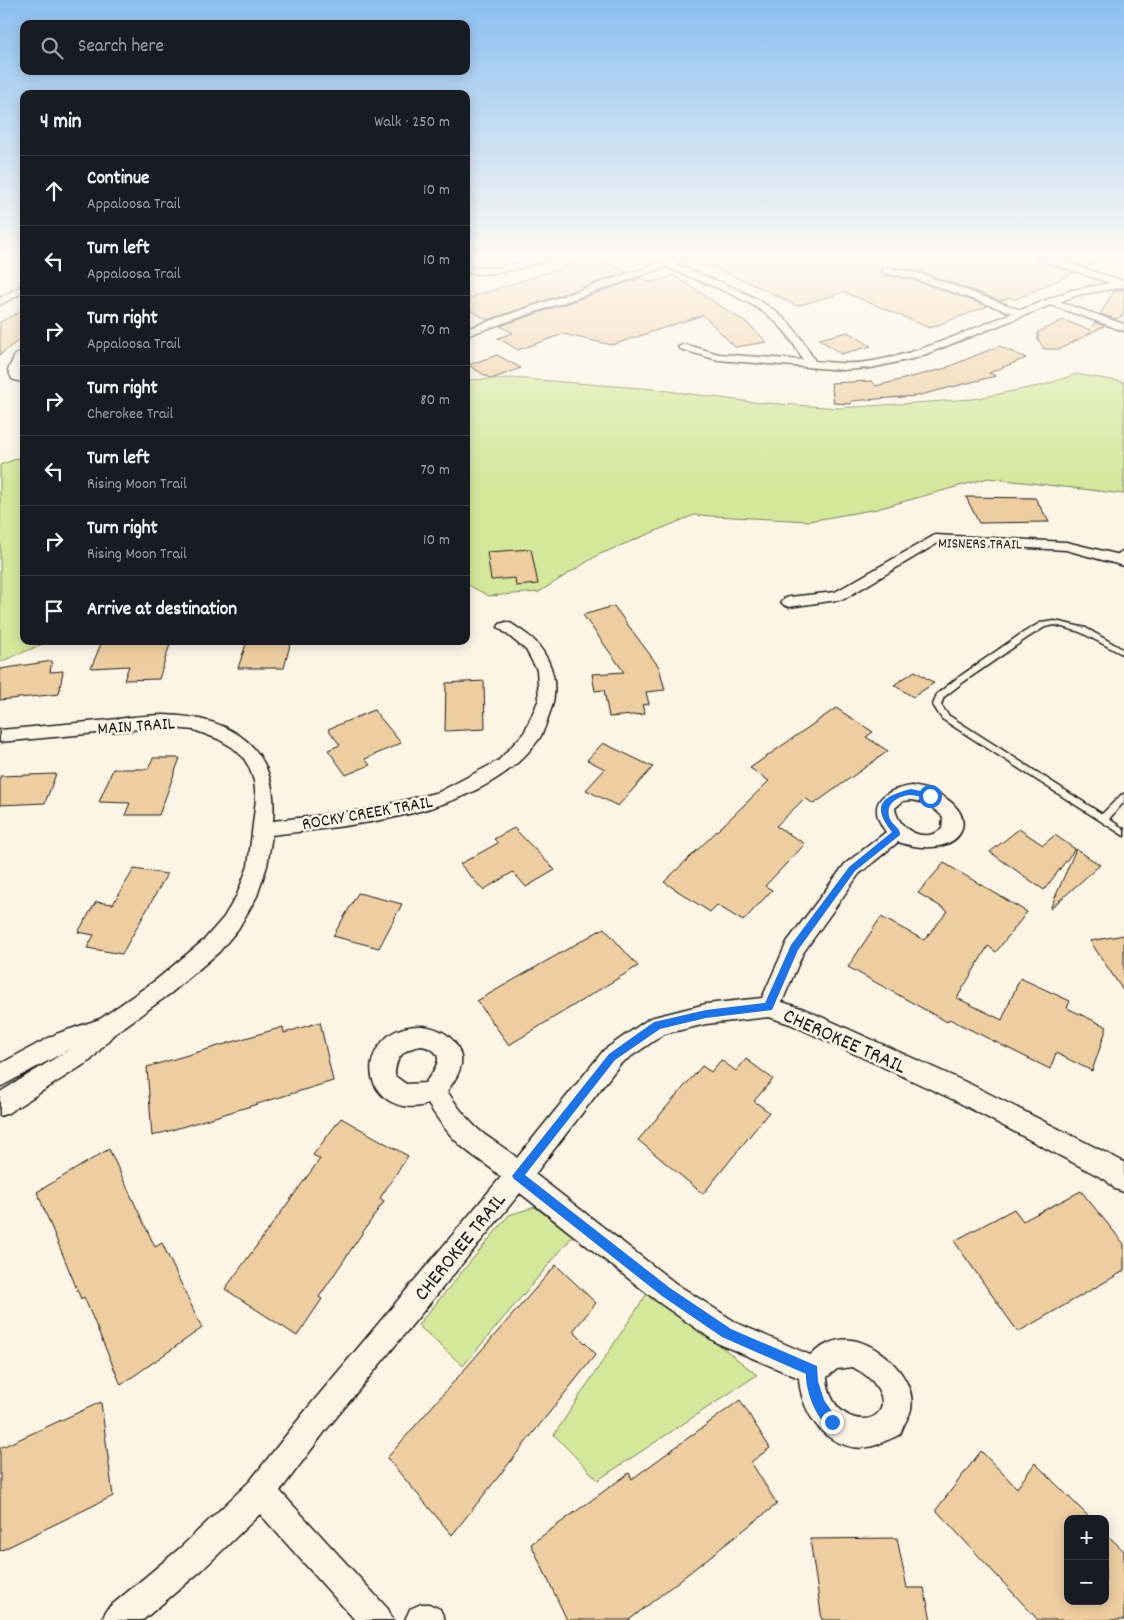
<!DOCTYPE html>
<html lang="en">
<head>
<meta charset="utf-8">
<style>
	:root { --surface:#171b24; --page:#242831; --text:#f1f3f6; --muted:#9ea1a6; --line:#363941 }
	body { margin:0; font-family:Dekko,sans-serif; background:var(--page); color:var(--text) }
	.controls { position:absolute; right:15px; bottom:15px; display:grid; overflow:hidden; border-radius:10px; box-shadow:0 2px 12px #0003 }
	.controls button { width:45px; height:45px; display:grid; place-items:center; padding:0; border:0; border-bottom:1px solid var(--line); background:var(--surface); color:var(--text); font:25px sans-serif }
	.stop { position:absolute; width:15px; height:15px; margin:-11px; border:4px solid #1a73e8; border-radius:50%; background:#fff }
	.stop.end { background:#1a73e8; border-color:#fff; box-shadow:0 1px 5px #0008 }
	.list { margin:0; padding:0; list-style:none }
	h2 { display:flex; justify-content:space-between; align-items:center; height:65px; margin:0; padding:0 20px; font-size:21px }
	h2 small { font-size:16px; font-weight:400; color:var(--muted) }
	.list li { display:grid; grid-template-columns:32px 1fr auto; gap:15px; align-items:center; box-sizing:border-box; height:70px; padding:0 20px; border-top:1px solid var(--line) }
	.list b { display:block; font-size:19px; white-space:nowrap }
	.list p { margin:0; font-size:16px; white-space:nowrap; color:var(--muted) }
	.list em { font-size:16px; font-style:normal; color:var(--muted) }
	.icon { flex:none; width:28px; height:28px; fill:none; stroke:currentColor; stroke-width:2; stroke-linecap:round; stroke-linejoin:round }
	.map { position:relative; flex:none; width:1124px; height:1620px; overflow:hidden }
	.search { position:absolute; background:var(--surface); box-shadow:0 2px 12px #0003; left:20px; top:20px; width:450px; height:55px; display:flex; align-items:center; gap:12px; box-sizing:border-box; padding:0 18px; border-radius:10px; color:var(--muted); font-size:19px }
	.panel { position:absolute; background:var(--surface); box-shadow:0 2px 12px #0003; left:20px; top:90px; width:450px; height:555px; border-radius:10px }
	.map>svg:first-child { display:block }
	.green { fill:#d4e89c; stroke:#78825c }
	.building { fill:#eecea0; stroke:#1c1c1c }
	.lines { fill:none; stroke-linecap:round; stroke-linejoin:round }
	.lane-casing { stroke:#1c1c1c; stroke-width:3 }
	.street-casing { stroke:#1c1c1c; stroke-width:3 }
	.lane { fill:#fcf5e5; fill-rule:evenodd }
	.street { fill:#fcf5e5; fill-rule:evenodd }
	.route { fill:#1a73e8 }
	.labels { text-anchor:middle; stroke-width:5; stroke-linejoin:round; paint-order:stroke }
	.far-street-label { font-size:15px; fill:#1c1c1c; stroke:#fcf5e5 }
	.street-label { font-size:18px; fill:#1c1c1c; stroke:#fcf5e5 }
	.near-street-label { font-size:21px; fill:#1c1c1c; stroke:#fcf5e5 }
</style>
</head>
<body>
<div class="map">
<svg width="1124" height="1620" viewBox="0 0 1124 1620">
	<rect width="100%" height="100%" fill="#fcf5e5"/>
	<filter id="ink" filterUnits="userSpaceOnUse"><feTurbulence type="fractalNoise" baseFrequency=".02" numOctaves="2"/><feDisplacementMap in="SourceGraphic" scale="10" xChannelSelector="R" yChannelSelector="G"/><feConvolveMatrix kernelMatrix="1 2 1 2 8 2 1 2 1" color-interpolation-filters="sRGB"/></filter>
	<g filter="url(#ink)">
		<!-- green -->
		<g class="green">
			<path d="M1076,374L1124,382V494L988,478L877,509L809,521L694,515L598,555L539,592L489,596L466,584V380L512,378L653,389L751,402L839,408L973,399L1044,385Z"/>
			<path d="M24,456V641H50L0,662V465Z"/>
			<path d="M535,1207L573,1236L463,1366L418,1325L509,1215Z"/>
			<path d="M647,1288L757,1375L598,1480L554,1435L648,1292Z"/>
		</g>
		<!-- building -->
		<g class="building">
			<path d="M689,258H1034L1035,260L1074,273L1014,300L1011,297L1001,301L919,271L886,266L881,268L883,275L913,280L988,306L930,328L844,292L797,306L750,283Z"/>
			<path d="M1055,258H1108L1086,267Z"/>
			<path d="M598,259L627,272L488,320L466,308V299L586,260L589,262Z"/>
			<path d="M673,275L748,324L767,342L735,347L703,315L612,345L563,334L518,350L498,338L513,333L500,326L641,278L649,282L656,281Z"/>
			<path d="M1124,289V315L1116,319L1100,314L1114,291Z"/>
			<path d="M24,310V336L0,355V322Z"/>
			<path d="M1063,320L1090,330L1095,322L1104,326L1060,349H1044L1038,339V332Z"/>
			<path d="M848,332L871,346L841,354L819,339Z"/>
			<path d="M999,346L1026,358L989,373L996,376L916,396L851,401V404L834,403L831,383L872,381L876,386L943,369Z"/>
			<path d="M497,355L521,368L491,379L468,365Z"/>
			<path d="M966,497L1035,498L1049,522L979,523Z"/>
			<path d="M531,549L538,584L516,586L515,578L491,580L487,552Z"/>
			<path d="M614,606L659,667L665,690L646,692L649,704L642,705L645,714L609,717L604,690L595,691L592,674L624,672L583,615Z"/>
			<path d="M102,641H171L159,679L124,680L129,666L91,668Z"/>
			<path d="M247,641H291L284,668H238Z"/>
			<path d="M52,661L50,672L63,671L59,694L0,700V669Z"/>
			<path d="M915,671L934,683L913,697L894,685Z"/>
			<path d="M484,681L485,729L445,731L446,683Z"/>
			<path d="M836,708L873,732L866,737L888,751L814,804L805,798L776,826L805,844L765,886L772,890L743,921L717,905L710,912L664,882L769,781L750,768Z"/>
			<path d="M374,710L401,743L365,759L370,765L346,775L328,750L340,745L328,729Z"/>
			<path d="M603,743L653,767L618,806L586,790L605,769L587,760Z"/>
			<path d="M153,758H180L159,815H125L130,803L99,802L113,769H148Z"/>
			<path d="M56,774L45,803L0,805V776Z"/>
			<path d="M514,828L555,870L526,887L513,872L483,890L460,864L498,843L494,839Z"/>
			<path d="M1019,829L1043,845L1055,835L1075,849L1044,890L990,852Z"/>
			<path d="M1076,849L1100,865L1050,909Z"/>
			<path d="M944,863L1027,912L996,952L988,946L957,998L1002,1020L1020,978L1070,1001L1067,1008L1107,1027L1092,1071L1056,1053L1050,1069L949,1019L947,1022L848,967L881,917L924,940L948,911L918,893Z"/>
			<path d="M134,869L167,874L122,954L87,948L94,935L78,932L96,902L113,904Z"/>
			<path d="M358,893L402,904L379,948L333,936Z"/>
			<path d="M604,928L638,966L509,1045L477,1001Z"/>
			<path d="M1124,935V992L1090,941Z"/>
			<path d="M320,1022L333,1081L152,1136L147,1067L283,1027L284,1033Z"/>
			<path d="M746,1059L773,1079L754,1101L769,1112L703,1194L638,1140L702,1066L711,1072L721,1060L736,1071Z"/>
			<path d="M341,1118L408,1156L380,1198L384,1201L319,1297L322,1299L297,1336L225,1289L320,1159L313,1155Z"/>
			<path d="M109,1149L155,1247L162,1243L202,1328L121,1385L84,1297L81,1299L37,1192Z"/>
			<path d="M1081,1191L1124,1244V1271L1018,1332L954,1241L1014,1209L1023,1221Z"/>
			<path d="M556,1265L596,1303L573,1331L596,1354L452,1535L387,1458Z"/>
			<path d="M740,1400L770,1448L751,1462L777,1504L629,1620H567L531,1544L629,1473L632,1479Z"/>
			<path d="M101,1402L113,1496L0,1551V1448Z"/>
			<path d="M981,1451L1017,1488L1035,1463L1091,1519H1068V1601H1105V1533L1124,1551V1620H1038L936,1510Z"/>
			<path d="M897,1538L907,1588H924L931,1620H822L810,1539Z"/>
		</g>
		<g class="lines">
			<defs>
				<g id="lane">
					<path d="M1124,550V555L1117,559H1113V557Z"/>
					<path d="M1055,621L1086,628L1124,650V655L1080,632L1055,625L1045,627L1027,638L962,683L944,697L941,705L948,715L1102,814L1121,795L1124,794V802L1109,819L1124,829V836L942,719L933,705L937,694L956,679L1021,634L1040,623Z"/>
				</g>
				<g id="street">
					<path d="M538,258H552L550,260C522,268 496,276 466,273V267L497,268Z"/>
					<path d="M674,258H687L685,260L675,264C713,280 759,293 789,323C799,334 807,348 815,361C834,363 853,365 873,361C921,353 966,331 1012,313L913,278L883,273V269L886,268L918,273L1021,310L1072,290L1110,283L1036,258H1050L1124,281V287L1078,295L1060,302L1124,324V331L1051,305L916,358L871,368L843,370L718,360L680,349L678,347L684,344L719,354L803,360C796,348 789,335 779,325C749,296 704,284 666,267L466,336V329Z"/>
					<path d="M24,284V292L0,305V298Z"/>
					<path d="M24,351C24,359 19,367 21,375L24,376V383L12,379L8,370L15,355Z"/>
					<path d="M935,535L1066,542L1120,555L1124,557V566L1066,550L938,543L844,599L789,607L784,605L781,602L784,599L789,597L835,592Z"/>
					<path d="M506,622L512,624C520,630 532,636 538,645C554,664 559,689 550,712C547,720 544,732 539,739C485,815 357,825 272,835L267,866L257,896L238,929L219,952L171,993L113,1035L91,1060L8,1113L0,1116V1092L70,1049L0,1087V1064L56,1034L100,1019L156,980L204,940L224,917L237,895L248,866L256,799L254,781L249,767L243,757L232,747L218,739L194,730L162,727L0,742V730C33,727 66,724 99,721C120,719 143,715 164,715C233,717 279,747 273,821L365,810L439,792L498,761L524,733L539,699L537,670L526,650L498,627L500,624Z"/>
					<path d="M912,786C990,800 972,866 898,842L859,874L803,953L782,1002L804,1009L970,1084L1124,1162V1192L1115,1189L1106,1180L954,1100L790,1024L769,1017L706,1024L664,1034L620,1064L535,1174L675,1283L737,1323L810,1355C822,1346 836,1337 852,1340C880,1344 917,1379 911,1409C910,1414 907,1419 905,1423C903,1426 902,1431 900,1434C896,1437 887,1440 883,1442C866,1451 849,1449 832,1439C813,1428 800,1401 799,1378L717,1343L657,1301L520,1193L326,1430L280,1491L388,1609L393,1620H355L260,1514L202,1570L143,1620H102L107,1609L180,1548L250,1481L306,1410L501,1177C490,1166 478,1160 466,1150C450,1137 439,1121 428,1104C384,1119 350,1071 387,1037C410,1017 455,1025 461,1057C463,1069 454,1082 447,1091C458,1107 469,1123 485,1135C496,1143 507,1149 517,1158L604,1050L650,1018L706,1004L762,998L787,942L845,864L886,832C865,803 883,790 912,786ZM912,800C925,802 933,807 943,817L942,829C924,844 898,830 895,808L903,801ZM422,1046C449,1052 436,1068 425,1083L406,1084L395,1076C395,1057 404,1048 422,1046ZM852,1367C863,1372 872,1379 878,1389C899,1428 830,1434 827,1377L837,1369Z"/>
					<path d="M421,1604H429L440,1609L445,1620H405L410,1609Z"/>
				</g>
			</defs>
			<!-- lane casing -->
			<use href="#lane" class="lane-casing"/>
			<!-- street casing -->
			<use href="#street" class="street-casing"/>
			<!-- lane -->
			<use href="#lane" class="lane"/>
			<!-- street -->
			<use href="#street" class="street"/>
		</g>
	</g>
	<!-- sky -->
	<linearGradient id="sky" x2="0" y2="1"><stop stop-color="#8bbff0"/><stop offset="0.53" stop-color="#fefaf3"/><stop offset="1" stop-color="#fefaf3" stop-opacity="0"/></linearGradient>
	<rect width="1124" height="484" fill="url(#sky)"/>
	<!-- route -->
	<path class="route" d="M911,789L930,793L934,796L930,799C924,798 916,795 910,795C898,796 884,804 890,819C892,825 901,828 900,835L855,871L798,950L772,1010L706,1018L660,1029L615,1060L525,1175L670,1288L731,1329L817,1366L818,1381L824,1400L839,1422L837,1427L832,1429C817,1422 805,1390 806,1374L722,1337L662,1296L514,1179L512,1176L609,1054L654,1022L706,1010L765,1003L791,945L849,867L892,832C870,805 883,796 911,789Z"/>
	<g class="labels">
		<!-- far-street labels -->
		<g class="far-street-label">
			<text transform="translate(980 543) rotate(1)" y="5">MISNERS TRAIL</text>
		</g>
		<!-- street labels -->
		<g class="street-label">
			<text transform="translate(136 725) rotate(-4)" y="6">MAIN TRAIL</text>
			<text transform="translate(367 812) rotate(-10)" y="6">ROCKY CREEK TRAIL</text>
		</g>
		<!-- near-street labels -->
		<g class="near-street-label">
			<text transform="translate(845 1040) rotate(24)" y="7">CHEROKEE TRAIL</text>
			<text transform="translate(459 1246) rotate(-51)" y="7">CHEROKEE TRAIL</text>
		</g>
	</g>
</svg>
<div class="controls">
<button>+</button>
<button>−</button>
</div>
<div class="stop" style="left:930px;top:796px"></div>
<div class="stop end" style="left:832px;top:1422px"></div>
<div class="search"><svg class="icon" aria-label="search" viewBox="0 0 24 24"><circle cx="10" cy="10" r="6"/><path d="M15 15l6 6"/></svg>Search here</div>
<section class="panel">
<h2>4 min<small>Walk · 250 m</small></h2>
<ul class="list">
<li><svg class="icon" aria-label="ahead" viewBox="0 0 24 24"><path d="M12 20V5M6 11l6-6 6 6"/></svg><div><b>Continue</b><p>Appaloosa Trail</p></div><em>10 m</em></li>
<li><svg class="icon" aria-label="left" viewBox="0 0 24 24"><path d="M17 20v-9H6M10 6l-5 5 5 5"/></svg><div><b>Turn left</b><p>Appaloosa Trail</p></div><em>10 m</em></li>
<li><svg class="icon" aria-label="right" viewBox="0 0 24 24"><path d="M7 20v-9h11M14 6l5 5-5 5"/></svg><div><b>Turn right</b><p>Appaloosa Trail</p></div><em>70 m</em></li>
<li><svg class="icon" aria-label="right" viewBox="0 0 24 24"><path d="M7 20v-9h11M14 6l5 5-5 5"/></svg><div><b>Turn right</b><p>Cherokee Trail</p></div><em>80 m</em></li>
<li><svg class="icon" aria-label="left" viewBox="0 0 24 24"><path d="M17 20v-9H6M10 6l-5 5 5 5"/></svg><div><b>Turn left</b><p>Rising Moon Trail</p></div><em>70 m</em></li>
<li><svg class="icon" aria-label="right" viewBox="0 0 24 24"><path d="M7 20v-9h11M14 6l5 5-5 5"/></svg><div><b>Turn right</b><p>Rising Moon Trail</p></div><em>10 m</em></li>
<li><svg class="icon" aria-label="arrive" viewBox="0 0 24 24"><path d="M6 21V4h12l-3 4 3 4H6"/></svg><div><b>Arrive at destination</b></div></li>
</ul>
</section>
</div>
</body>
</html>
